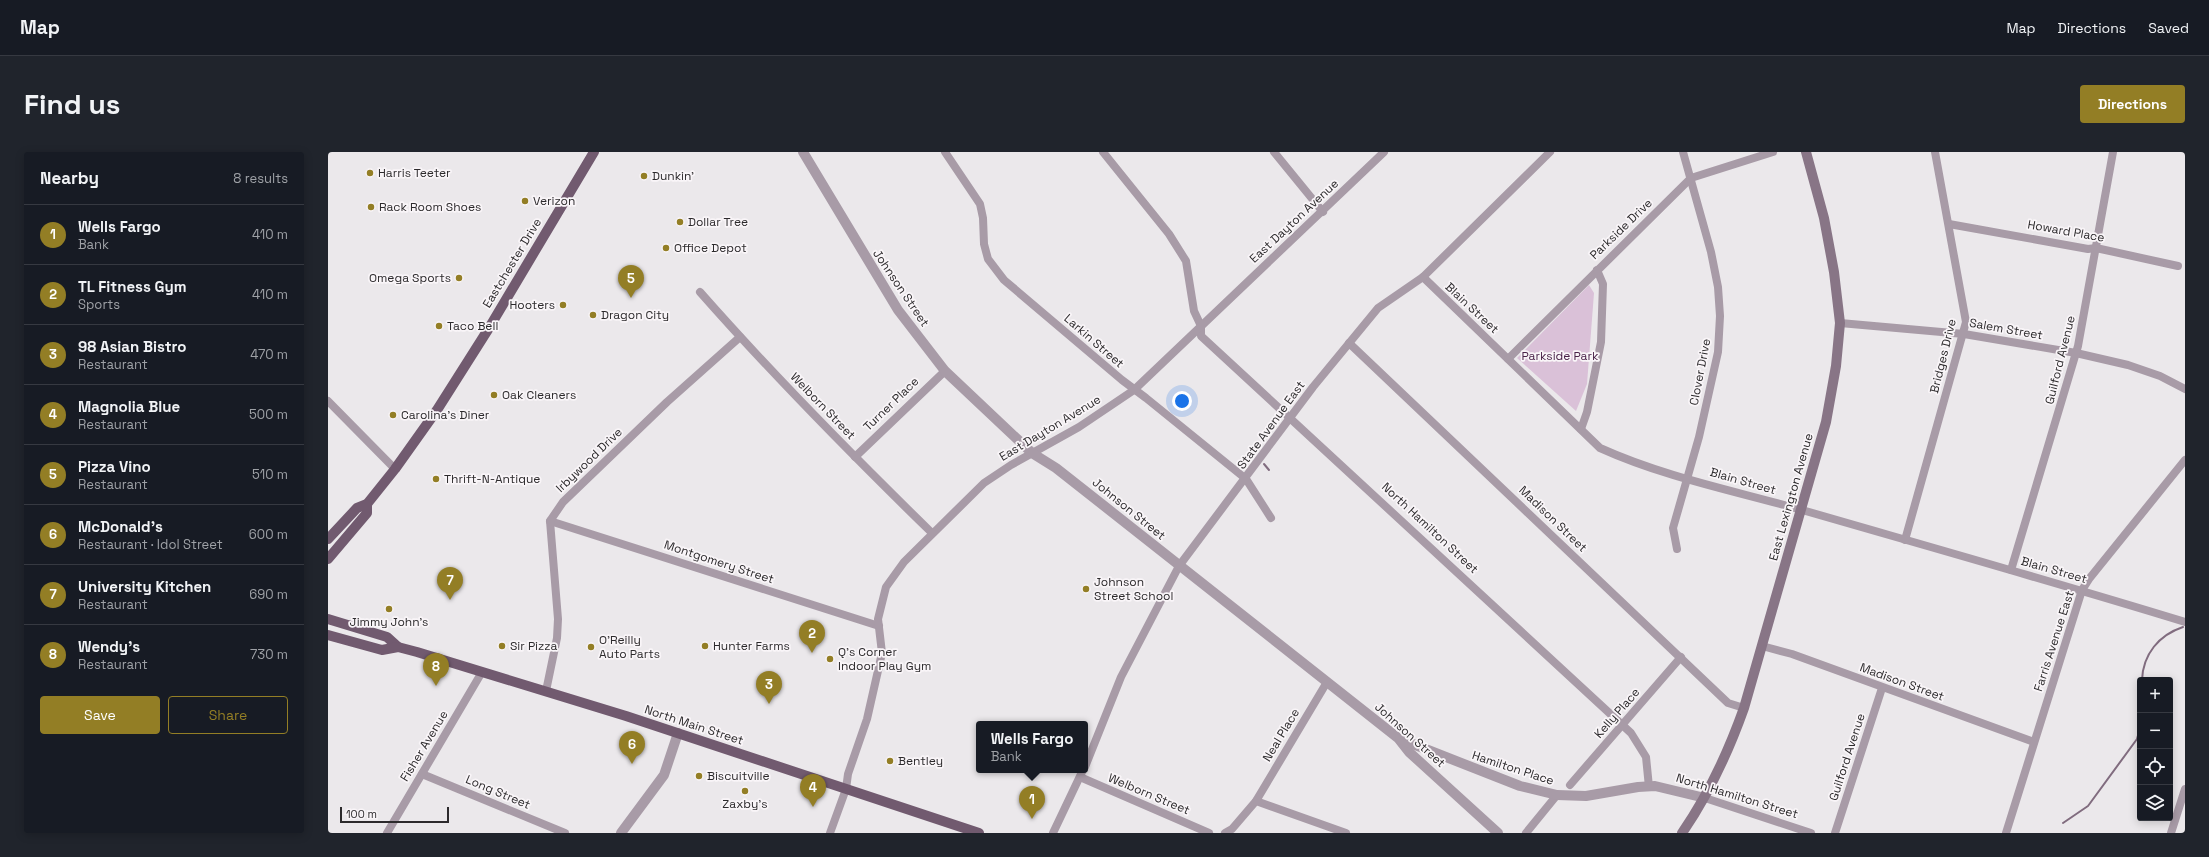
<!DOCTYPE html>
<html lang="en">
<head>
<meta charset="utf-8">
<style>
	:root { --surface:#171b24; --page:#20242c; --text:#f1f3f6; --muted:#9ea1a6; --line:#363941; --accent:#937e25 }
	body { margin:0; font-family:"Space Grotesk",sans-serif; background:var(--page); color:var(--text) }
	.controls { position:absolute; right:12px; bottom:12px; display:grid; overflow:hidden; border-radius:4px; box-shadow:0 2px 10px #0003 }
	.controls button { width:36px; height:36px; display:grid; place-items:center; padding:0; border:0; border-bottom:1px solid var(--line); background:var(--surface); color:var(--text); font:20px sans-serif }
	.scale { position:absolute; left:12px; bottom:10px; width:109px; box-sizing:border-box; padding-left:4px; border:2px solid #2c2a2c; border-top:0; font-size:11px; line-height:14px; white-space:nowrap; color:#2c2a2c; -webkit-text-stroke:3px #f9f5f8; paint-order:stroke }
	.you { position:absolute; left:854px; top:249px; width:14px; height:14px; margin:-10px; border:3px solid #fff; border-radius:50%; background:#1a73e8; box-shadow:0 0 0 6px #1a73e833 }
	.badge { display:grid; place-items:center; width:26px; height:26px; border-radius:50%; background:var(--accent); color:#fff; font-size:13px; font-weight:700 }
	.pin { position:absolute; translate:-50% -33px; filter:drop-shadow(0 1px 2px #0008) }
	.pin::after { content:''; position:absolute; top:21px; width:14px; height:12px; background:inherit; clip-path:polygon(0 0,100% 0,50% 100%) }
	.popup { position:absolute; left:648px; top:569px; width:112px; height:52px; box-sizing:border-box; display:grid; place-content:center; border-radius:4px; background:var(--surface); filter:drop-shadow(0 1px 3px #0005); font-size:13px; white-space:nowrap; color:var(--muted) }
	.popup b { font-size:15px; color:var(--text) }
	.popup::after { content:''; position:absolute; left:50%; top:100%; margin-left:-8px; border:8px solid transparent; border-top-color:var(--surface) }
	.list { margin:0; padding:0; list-style:none }
	h2 { display:flex; justify-content:space-between; align-items:center; height:52px; margin:0; padding:0 16px; font-size:17px }
	h2 small { font-size:13px; font-weight:400; color:var(--muted) }
	.list li { display:grid; grid-template-columns:26px 1fr auto; gap:12px; align-items:center; box-sizing:border-box; height:60px; padding:0 16px; border-top:1px solid var(--line) }
	.list b { display:block; font-size:15px; white-space:nowrap }
	.list p { margin:0; font-size:13px; white-space:nowrap; color:var(--muted) }
	.list em { font-size:13px; font-style:normal; color:var(--muted) }
	.actions { display:flex; gap:8px; padding:12px 16px }
	.actions a { flex:1; padding:9px 0; border:1px solid var(--accent); border-radius:4px; text-align:center; font-size:14px; color:var(--accent) }
	.actions .main { background:var(--accent); color:#fff }
	.icon { flex:none; width:22px; height:22px; fill:none; stroke:currentColor; stroke-width:2; stroke-linecap:round; stroke-linejoin:round }
	.map { position:relative; flex:none; width:1857px; height:681px; overflow:hidden; border-radius:4px }
	header { display:flex; align-items:center; gap:24px; box-sizing:border-box; height:56px; padding:0 20px; background:var(--surface); border-bottom:1px solid var(--line) }
	header strong { font-size:19px }
	nav { display:flex; gap:22px; margin-inline-start:auto; font-size:14px }
	.intro { display:flex; align-items:center; justify-content:space-between; box-sizing:border-box; height:96px; padding:0 24px }
	h1 { margin:0; font-size:28px }
	.button { padding:10px 18px; border-radius:4px; background:var(--accent); color:#fff; font-size:14px; font-weight:700 }
	main { display:flex; gap:24px; padding:0 24px }
	aside { flex:1; background:var(--surface); border-radius:4px; box-shadow:0 2px 10px #0003 }
	.map>svg:first-child { display:block }
	.green { fill:#dac1d8 }
	.lines { fill:none; stroke-linecap:round; stroke-linejoin:round }
	.stream { stroke:#816c7f; stroke-width:2 }
	.minor { stroke:#a89ba7; stroke-width:8 }
	.tertiary { stroke:#a89ba7; stroke-width:10 }
	.secondary { stroke:#887586; stroke-width:10 }
	.primary { stroke:#715a6f; stroke-width:10 }
	.poi-dot { fill:#937e25; stroke:#f9f5f8; stroke-width:1.5 }
	.labels { text-anchor:middle; stroke-width:3.5; stroke-linejoin:round; paint-order:stroke }
	.poi-label { font-size:12px; fill:#2c2a2c; stroke:#f9f5f8; text-anchor:start }
	.street-label { font-size:12px; fill:#2c2a2c; stroke:#f9f5f8 }
	.park-label { font-size:12px; fill:#4a2349; stroke:#f9f5f8 }
</style>
</head>
<body>
<header>
<strong>Map</strong>
<nav><a>Map</a><a>Directions</a><a>Saved</a></nav>
</header>
<div class="intro"><h1>Find us</h1><a class="button">Directions</a></div>
<main>
<aside>
<h2>Nearby<small>8 results</small></h2>
<ul class="list">
<li><span class="badge">1</span><div><b>Wells Fargo</b><p>Bank</p></div><em>410 m</em></li>
<li><span class="badge">2</span><div><b>TL Fitness Gym</b><p>Sports</p></div><em>410 m</em></li>
<li><span class="badge">3</span><div><b>98 Asian Bistro</b><p>Restaurant</p></div><em>470 m</em></li>
<li><span class="badge">4</span><div><b>Magnolia Blue</b><p>Restaurant</p></div><em>500 m</em></li>
<li><span class="badge">5</span><div><b>Pizza Vino</b><p>Restaurant</p></div><em>510 m</em></li>
<li><span class="badge">6</span><div><b>McDonald's</b><p>Restaurant · Idol Street</p></div><em>600 m</em></li>
<li><span class="badge">7</span><div><b>University Kitchen</b><p>Restaurant</p></div><em>690 m</em></li>
<li><span class="badge">8</span><div><b>Wendy's</b><p>Restaurant</p></div><em>730 m</em></li>
</ul>
<div class="actions"><a class="main">Save</a><a>Share</a></div>
</aside>
<div class="map">
<svg width="1857" height="681" viewBox="0 0 1857 681">
	<rect width="100%" height="100%" fill="#ebe8eb"/>
	<!-- green -->
	<path class="green" d="M1261,133L1266,141L1259,232L1248,259L1189,206Z"/>
	<g class="lines">
		<!-- stream -->
		<g class="stream">
			<path d="M936,312L941,318"/>
			<path d="M1814,528C1815,502 1831,483 1855,475"/>
			<path d="M1735,671L1760,654L1809,587L1812,576"/>
		</g>
		<!-- minor -->
		<g class="minor">
			<path d="M617,0L652,52L655,66L656,92L660,107L676,128L794,228L818,246L918,327L943,366"/>
			<path d="M775,0L841,82L858,109L866,159L873,174V184L1303,581L1318,605L1321,635"/>
			<path d="M946,0L995,60"/>
			<path d="M1621,72L1760,97L1768,96L1850,114"/>
			<path d="M1095,125L1272,296C1336,325 1407,339 1474,358C1602,395 1730,431 1857,470"/>
			<path d="M372,140C446,224 524,303 604,381"/>
			<path d="M1512,171L1636,182L1748,201L1800,213L1832,224L1857,237"/>
			<path d="M1021,191L1400,551L1416,556"/>
			<path d="M1180,207L1363,26L1445,0"/>
			<path d="M0,249L67,317"/>
			<path d="M1253,277L1259,260L1273,190L1275,132L1269,118"/>
			<path d="M527,305L617,219"/>
			<path d="M222,369L551,474"/>
			<path d="M1577,388L1638,170L1607,0"/>
			<path d="M1349,397L1345,376L1371,285L1390,200L1392,164L1390,135L1383,100L1355,0"/>
			<path d="M1683,418L1750,194L1785,0"/>
			<path d="M1434,494L1464,502L1706,590"/>
			<path d="M218,539L229,486L230,467L222,369L235,350L339,250L412,185"/>
			<path d="M757,615L793,525L851,414L985,235L1050,156L1095,125L1222,0"/>
			<path d="M94,622L237,681"/>
			<path d="M752,625L881,681"/>
			<path d="M1242,633L1353,505"/>
			<path d="M1377,646L1483,681"/>
			<path d="M928,649L1018,681"/>
			<path d="M59,681L154,520"/>
			<path d="M502,681L518,637L520,622L539,567L554,501L550,467L558,435L576,410L656,331L683,313L751,275L806,238L1056,0"/>
			<path d="M725,681L754,620"/>
			<path d="M897,681L904,677L928,649L999,530"/>
			<path d="M1198,681L1229,643"/>
			<path d="M1507,681L1554,536"/>
			<path d="M1678,681L1754,438L1761,427L1857,308"/>
			<path d="M1843,681L1857,637"/>
		</g>
		<!-- tertiary -->
		<g class="tertiary">
			<path d="M475,0L570,158L617,219L704,301L728,316L775,353L1070,586L1081,600L1170,681"/>
			<path d="M1072,587L1192,634L1229,643L1258,644L1310,635L1327,634L1377,646"/>
			<path d="M293,681L336,623L350,581"/>
		</g>
		<!-- secondary -->
		<path class="secondary" d="M1354,681C1381,642 1400,601 1416,556L1498,270L1508,214L1512,171L1506,120L1496,66L1478,0"/>
		<!-- primary -->
		<g class="primary">
			<path d="M0,387L29,356L39,352L67,317L109,258L161,176L266,0"/>
			<path d="M0,407L39,361V352"/>
			<path d="M0,467L59,485L70,495"/>
			<path d="M0,483L54,498L70,495L89,500L298,564L651,681"/>
		</g>
	</g>
	<!-- markers -->
	<g class="poi-dot">
		<circle cx="42" cy="21" r="4"/>
		<circle cx="316" cy="24" r="4"/>
		<circle cx="197" cy="49" r="4"/>
		<circle cx="43" cy="55" r="4"/>
		<circle cx="352" cy="70" r="4"/>
		<circle cx="338" cy="96" r="4"/>
		<circle cx="131" cy="126" r="4"/>
		<circle cx="235" cy="153" r="4"/>
		<circle cx="265" cy="163" r="4"/>
		<circle cx="111" cy="174" r="4"/>
		<circle cx="166" cy="243" r="4"/>
		<circle cx="65" cy="263" r="4"/>
		<circle cx="108" cy="327" r="4"/>
		<circle cx="758" cy="437" r="4"/>
		<circle cx="61" cy="457" r="4"/>
		<circle cx="174" cy="494" r="4"/>
		<circle cx="377" cy="494" r="4"/>
		<circle cx="263" cy="495" r="4"/>
		<circle cx="502" cy="507" r="4"/>
		<circle cx="562" cy="609" r="4"/>
		<circle cx="371" cy="624" r="4"/>
		<circle cx="417" cy="639" r="4"/>
	</g>
	<g class="labels">
		<!-- poi labels -->
		<g class="poi-label">
			<text x="50" y="25">Harris Teeter</text>
			<text x="324" y="28">Dunkin'</text>
			<text x="205" y="53">Verizon</text>
			<text x="51" y="59">Rack Room Shoes</text>
			<text x="360" y="74">Dollar Tree</text>
			<text x="346" y="100">Office Depot</text>
			<text x="123" y="130" text-anchor="end">Omega Sports</text>
			<text x="227" y="157" text-anchor="end">Hooters</text>
			<text x="273" y="167">Dragon City</text>
			<text x="119" y="178">Taco Bell</text>
			<text x="174" y="247">Oak Cleaners</text>
			<text x="73" y="267">Carolina's Diner</text>
			<text x="116" y="331">Thrift-N-Antique</text>
			<text x="766" y="434">Johnson<tspan x="766" dy="14">Street School</tspan></text>
			<text x="61" y="474" text-anchor="middle">Jimmy John's</text>
			<text x="271" y="492">O'Reilly<tspan x="271" dy="14">Auto Parts</tspan></text>
			<text x="182" y="498">Sir Pizza</text>
			<text x="385" y="498">Hunter Farms</text>
			<text x="510" y="504">Q's Corner<tspan x="510" dy="14">Indoor Play Gym</tspan></text>
			<text x="570" y="613">Bentley</text>
			<text x="379" y="628">Biscuitville</text>
			<text x="417" y="656" text-anchor="middle">Zaxby's</text>
		</g>
		<!-- street labels -->
		<g class="street-label">
			<text transform="translate(966 69) rotate(-43)" y="4">East Dayton Avenue</text>
			<text transform="translate(1293 77) rotate(-44)" y="4">Parkside Drive</text>
			<text transform="translate(1738 79) rotate(10)" y="4">Howard Place</text>
			<text transform="translate(184 111) rotate(-59)" y="4">Eastchester Drive</text>
			<text transform="translate(573 136) rotate(56)" y="4">Johnson Street</text>
			<text transform="translate(1144 156) rotate(43)" y="4">Blain Street</text>
			<text transform="translate(1678 177) rotate(10)" y="4">Salem Street</text>
			<text transform="translate(766 189) rotate(41)" y="4">Larkin Street</text>
			<text transform="translate(1615 204) rotate(-76)" y="4">Bridges Drive</text>
			<text transform="translate(1732 208) rotate(-76)" y="4">Guilford Avenue</text>
			<text transform="translate(1372 220) rotate(-79)" y="4">Clover Drive</text>
			<text transform="translate(563 252) rotate(-44)" y="4">Turner Place</text>
			<text transform="translate(495 254) rotate(46)" y="4">Welborn Street</text>
			<text transform="translate(943 273) rotate(-54)" y="4">State Avenue East</text>
			<text transform="translate(722 276) rotate(-31)" y="4">East Dayton Avenue</text>
			<text transform="translate(261 308) rotate(-44)" y="4">Irbywood Drive</text>
			<text transform="translate(1415 329) rotate(16)" y="4">Blain Street</text>
			<text transform="translate(1463 345) rotate(-74)" y="4">East Lexington Avenue</text>
			<text transform="translate(801 357) rotate(39)" y="4">Johnson Street</text>
			<text transform="translate(1225 367) rotate(44)" y="4">Madison Street</text>
			<text transform="translate(1102 376) rotate(43)" y="4">North Hamilton Street</text>
			<text transform="translate(391 410) rotate(18)" y="4">Montgomery Street</text>
			<text transform="translate(1726 418) rotate(16)" y="4">Blain Street</text>
			<text transform="translate(1726 489) rotate(-72)" y="4">Farris Avenue East</text>
			<text transform="translate(1574 530) rotate(20)" y="4">Madison Street</text>
			<text transform="translate(1289 561) rotate(-49)" y="4">Kelly Place</text>
			<text transform="translate(366 573) rotate(18)" y="4">North Main Street</text>
			<text transform="translate(953 583) rotate(-59)" y="4">Neal Place</text>
			<text transform="translate(1082 583) rotate(42)" y="4">Johnson Street</text>
			<text transform="translate(96 594) rotate(-59)" y="4">Fisher Avenue</text>
			<text transform="translate(1519 605) rotate(-72)" y="4">Guilford Avenue</text>
			<text transform="translate(1185 616) rotate(18)" y="4">Hamilton Place</text>
			<text transform="translate(170 640) rotate(23)" y="4">Long Street</text>
			<text transform="translate(821 642) rotate(23)" y="4">Welborn Street</text>
			<text transform="translate(1409 644) rotate(17)" y="4">North Hamilton Street</text>
		</g>
		<!-- park labels -->
		<g class="park-label">
			<text x="1232" y="208">Parkside Park</text>
		</g>
	</g>
</svg>
<div class="controls">
<button>+</button>
<button>−</button>
<button><svg class="icon" aria-label="locate" viewBox="0 0 24 24"><circle cx="12" cy="12" r="6"/><path d="M12 2v4M12 18v4M2 12h4M18 12h4"/></svg></button>
<button><svg class="icon" aria-label="layers" viewBox="0 0 24 24"><path d="M12 4l9 5-9 5-9-5zM3 14l9 5 9-5"/></svg></button>
</div>
<div class="scale">100 m</div>
<div class="you"></div>
<div class="pin badge" style="left:704px;top:667px">1</div>
<div class="popup"><b>Wells Fargo</b>Bank</div>
<div class="pin badge" style="left:484px;top:501px">2</div>
<div class="pin badge" style="left:441px;top:552px">3</div>
<div class="pin badge" style="left:485px;top:655px">4</div>
<div class="pin badge" style="left:303px;top:146px">5</div>
<div class="pin badge" style="left:304px;top:612px">6</div>
<div class="pin badge" style="left:122px;top:448px">7</div>
<div class="pin badge" style="left:108px;top:534px">8</div>
</div>
</main>
</body>
</html>
